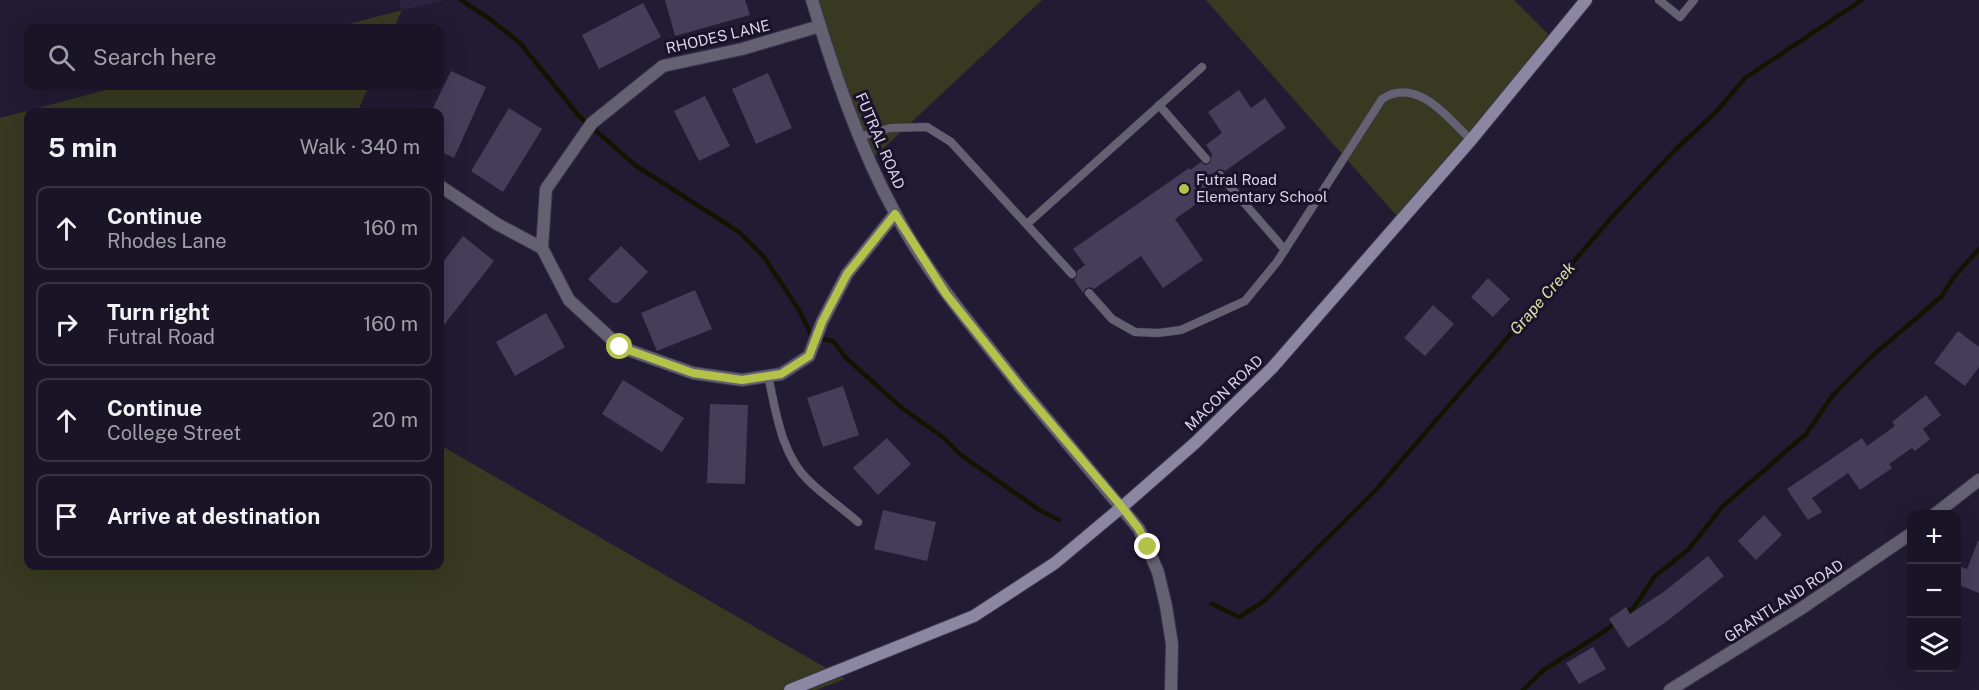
<!DOCTYPE html>
<html lang="en">
<head>
<meta charset="utf-8">
<style>
	:root { --surface:#191527; --page:#221e2f; --text:#f1f3f6; --muted:#9f9fa7; --line:#373444 }
	body { margin:0; font-family:"Public Sans",sans-serif; background:var(--page); color:var(--text) }
	.controls { position:absolute; right:18px; bottom:18px; display:grid; overflow:hidden; border-radius:12px; box-shadow:0 6px 24px #0002 }
	.controls button { width:54px; height:54px; display:grid; place-items:center; padding:0; border:0; border-bottom:2px solid var(--line); background:var(--surface); color:var(--text); font:30px sans-serif }
	.stop { position:absolute; width:18px; height:18px; margin:-14px; border:4px solid #b5c24a; border-radius:50%; background:#fff }
	.stop.end { background:#b5c24a; border-color:#fff; box-shadow:0 2px 6px #0008 }
	.list { margin:0; padding:0; list-style:none }
	h2 { display:flex; justify-content:space-between; align-items:center; height:78px; margin:0; padding:0 24px; font-size:26px }
	h2 small { font-size:20px; font-weight:400; color:var(--muted) }
	.list li { display:grid; grid-template-columns:39px 1fr auto; gap:18px; align-items:center; box-sizing:border-box; height:84px; margin:0 12px 12px; padding:0 12px; border:2px solid var(--line); border-radius:12px }
	.list b { display:block; font-size:22px; white-space:nowrap }
	.list p { margin:0; font-size:20px; white-space:nowrap; color:var(--muted) }
	.list em { font-size:20px; font-style:normal; color:var(--muted) }
	.icon { flex:none; width:33px; height:33px; fill:none; stroke:currentColor; stroke-width:2; stroke-linecap:round; stroke-linejoin:round }
	.map { position:relative; flex:none; width:1979px; height:690px; overflow:hidden }
	.search { position:absolute; background:var(--surface); box-shadow:0 6px 24px #0002; left:24px; top:24px; width:420px; height:66px; display:flex; align-items:center; gap:15px; box-sizing:border-box; padding:0 21px; border-radius:12px; color:var(--muted); font-size:22px }
	.panel { position:absolute; background:var(--surface); box-shadow:0 6px 24px #0002; left:24px; top:108px; width:420px; height:462px; border-radius:12px }
	.map>svg:first-child { display:block }
	.built { fill:#2b2441 }
	.green { fill:#373a21 }
	.lines { fill:none; stroke-linecap:round; stroke-linejoin:round }
	.stream { stroke:#121400; stroke-width:4.5 }
	.building { fill:#443e5a }
	.service-casing { stroke:#3a364d; stroke-width:9 }
	.minor-casing { stroke:#3a364d; stroke-width:14 }
	.tertiary-casing { stroke:#3a364d; stroke-width:14 }
	.secondary-casing { stroke:#3a364d; stroke-width:14 }
	.service { stroke:#646172; stroke-width:8 }
	.minor { stroke:#646172; stroke-width:12 }
	.tertiary { stroke:#646172; stroke-width:12 }
	.secondary { stroke:#8b86a1; stroke-width:12 }
	.route { stroke:#b5c24a; stroke-width:8 }
	.poi-dot { fill:#b5c24a; stroke:#18122a; stroke-width:2 }
	.labels { text-anchor:middle; stroke-width:6; stroke-linejoin:round; paint-order:stroke }
	.street-label { font-size:15px; fill:#d7d4e5; stroke:#18122a }
	.poi-label { font-size:15px; fill:#d7d4e5; stroke:#18122a; text-anchor:start }
	.water-label { font-size:16px; font-style:italic; fill:#d7e19d; stroke:#18122a }
</style>
</head>
<body>
<div class="map">
<svg width="1979" height="690" viewBox="0 0 1979 690">
	<rect width="100%" height="100%" fill="#211c34"/>
	<!-- built -->
	<path class="built" d="M399,0H446L402,10Z"/>
	<!-- green -->
	<g class="green">
		<path d="M817,0H1042L872,159L856,134Z"/>
		<path d="M1206,0H1514L1553,39L1403,223Z"/>
		<path d="M402,10L394,28H334Z"/>
		<path d="M121,86H369L357,112H28V566H440V445L845,679L816,690H0V118Z"/>
	</g>
	<g class="lines">
		<!-- stream -->
		<g class="stream">
			<path d="M461,0L490,19L520,43L579,116L635,165L739,232L764,257L799,310L812,337L833,341L846,358L902,408L944,438L961,455L1041,511L1059,520"/>
			<path d="M1212,604L1239,617L1264,601L1375,491L1612,217L1676,149L1716,112L1745,78L1862,0"/>
			<path d="M1626,614L1635,606L1655,576L1688,550L1722,507L1806,434L1833,395L1871,357L1942,296L1953,278L1979,249"/>
			<path d="M1523,690L1545,669L1605,631L1617,621"/>
		</g>
	</g>
	<!-- building -->
	<g class="building">
		<path d="M665,0H745L750,15L675,36Z"/>
		<path d="M643,3L661,37L599,69L582,35Z"/>
		<path d="M451,71L486,87L454,158L440,151V112H431Z"/>
		<path d="M768,73L792,128L756,144L732,89Z"/>
		<path d="M1239,90L1251,108L1265,98L1286,128L1225,171L1221,169L1217,170L1214,174L1215,178L1206,184L1212,193L1175,219L1203,260L1163,288L1141,256L1094,289L1090,287L1086,288L1083,293L1074,280L1077,276V271L1085,265L1073,249L1189,168L1190,170L1201,162L1205,165L1210,163L1212,154L1206,145L1222,133L1208,112Z"/>
		<path d="M705,96L730,146L699,161L674,111Z"/>
		<path d="M509,108L542,129L503,192L471,171Z"/>
		<path d="M463,236L494,261L440,330V266Z"/>
		<path d="M621,246L648,272L618,303H613L588,279Z"/>
		<path d="M1488,278L1510,299L1493,317L1471,297Z"/>
		<path d="M695,290L712,329L657,351L641,313Z"/>
		<path d="M1433,305L1454,324L1425,356L1404,338Z"/>
		<path d="M546,313L565,347L515,376L496,342Z"/>
		<path d="M1958,331L1979,347V367L1965,386L1934,363Z"/>
		<path d="M623,380L684,418L662,452L602,414Z"/>
		<path d="M843,386L859,435L823,447L807,398Z"/>
		<path d="M1926,395L1941,415L1923,429L1930,439L1915,451L1912,448L1889,464L1892,468L1860,490L1848,473L1812,498L1822,512L1808,520L1787,489L1862,438L1867,446L1895,426L1892,422Z"/>
		<path d="M710,404L748,405L745,484L707,483Z"/>
		<path d="M887,438L911,464L878,495L853,468Z"/>
		<path d="M883,510L936,522L927,561L874,549Z"/>
		<path d="M1764,515L1782,535L1756,560L1738,541Z"/>
		<path d="M1978,541H1979V593L1956,584V565L1967,569Z"/>
		<path d="M1708,556L1724,576L1666,622L1628,648L1609,619L1626,607L1630,614L1665,591Z"/>
		<path d="M1593,647L1606,669L1579,684L1566,663Z"/>
	</g>
	<g class="lines">
		<defs>
			<g id="service">
				<path d="M1659,0L1680,17L1694,0"/>
				<path d="M1159,105L1206,159"/>
				<path d="M859,137L890,128L927,127L951,142L1072,274"/>
				<path d="M1220,175L1285,250"/>
				<path d="M1027,224L1202,67"/>
				<path d="M1089,293L1112,319L1135,332L1158,333L1181,330L1245,301L1277,262L1382,99C1417,76 1448,118 1471,140"/>
				<path d="M768,376C776,411 781,454 808,480C823,495 842,508 858,522"/>
			</g>
			<g id="minor">
				<path d="M820,26L742,49L663,66L592,123L546,189L542,248L569,300L620,347L693,373L742,380L781,374L809,356L822,322L847,274L895,214"/>
				<path d="M440,186L497,224L542,248"/>
				<path d="M1021,388L1139,529L1158,572L1166,606L1172,644L1171,690"/>
				<path d="M1935,514L1979,480"/>
				<path d="M1670,690L1799,610L1912,533"/>
			</g>
			<path id="tertiary" d="M812,0C834,72 859,147 895,213C929,277 977,332 1021,388"/>
			<path id="secondary" d="M790,690L974,616L1055,563L1122,507L1195,443L1272,368L1471,140L1586,0"/>
		</defs>
		<!-- service casing -->
		<use href="#service" class="service-casing"/>
		<!-- minor casing -->
		<use href="#minor" class="minor-casing"/>
		<!-- tertiary casing -->
		<use href="#tertiary" class="tertiary-casing"/>
		<!-- secondary casing -->
		<use href="#secondary" class="secondary-casing"/>
		<!-- service -->
		<use href="#service" class="service"/>
		<!-- minor -->
		<use href="#minor" class="minor"/>
		<!-- tertiary -->
		<use href="#tertiary" class="tertiary"/>
		<!-- secondary -->
		<use href="#secondary" class="secondary"/>
	</g>
	<g class="lines">
		<!-- route -->
		<path class="route" d="M620,347L693,373L742,380L781,374L809,356L822,322L847,274L895,214L946,294L1021,388L1122,507L1139,529L1148,547"/>
	</g>
	<!-- markers -->
	<circle class="poi-dot" cx="1184" cy="189" r="6"/>
	<g class="labels">
		<!-- street labels -->
		<g class="street-label">
			<text transform="translate(718 37) rotate(-13)" y="5">RHODES LANE</text>
			<text transform="translate(880 141) rotate(67)" y="5">FUTRAL ROAD</text>
			<text transform="translate(1224 393) rotate(-44)" y="5">MACON ROAD</text>
			<text transform="translate(1784 601) rotate(-33)" y="5">GRANTLAND ROAD</text>
		</g>
		<!-- poi labels -->
		<g class="poi-label">
			<text x="1196" y="185">Futral Road<tspan x="1196" dy="17">Elementary School</tspan></text>
		</g>
		<!-- water labels -->
		<g class="water-label">
			<text transform="translate(1542 298) rotate(-49)" y="6">Grape Creek</text>
		</g>
	</g>
</svg>
<div class="controls">
<button>+</button>
<button>−</button>
<button><svg class="icon" aria-label="layers" viewBox="0 0 24 24"><path d="M12 4l9 5-9 5-9-5zM3 14l9 5 9-5"/></svg></button>
</div>
<div class="stop" style="left:620px;top:347px"></div>
<div class="stop end" style="left:1148px;top:547px"></div>
<div class="search"><svg class="icon" aria-label="search" viewBox="0 0 24 24"><circle cx="10" cy="10" r="6"/><path d="M15 15l6 6"/></svg>Search here</div>
<section class="panel">
<h2>5 min<small>Walk · 340 m</small></h2>
<ul class="list">
<li><svg class="icon" aria-label="ahead" viewBox="0 0 24 24"><path d="M12 20V5M6 11l6-6 6 6"/></svg><div><b>Continue</b><p>Rhodes Lane</p></div><em>160 m</em></li>
<li><svg class="icon" aria-label="right" viewBox="0 0 24 24"><path d="M7 20v-9h11M14 6l5 5-5 5"/></svg><div><b>Turn right</b><p>Futral Road</p></div><em>160 m</em></li>
<li><svg class="icon" aria-label="ahead" viewBox="0 0 24 24"><path d="M12 20V5M6 11l6-6 6 6"/></svg><div><b>Continue</b><p>College Street</p></div><em>20 m</em></li>
<li><svg class="icon" aria-label="arrive" viewBox="0 0 24 24"><path d="M6 21V4h12l-3 4 3 4H6"/></svg><div><b>Arrive at destination</b></div></li>
</ul>
</section>
</div>
</body>
</html>
